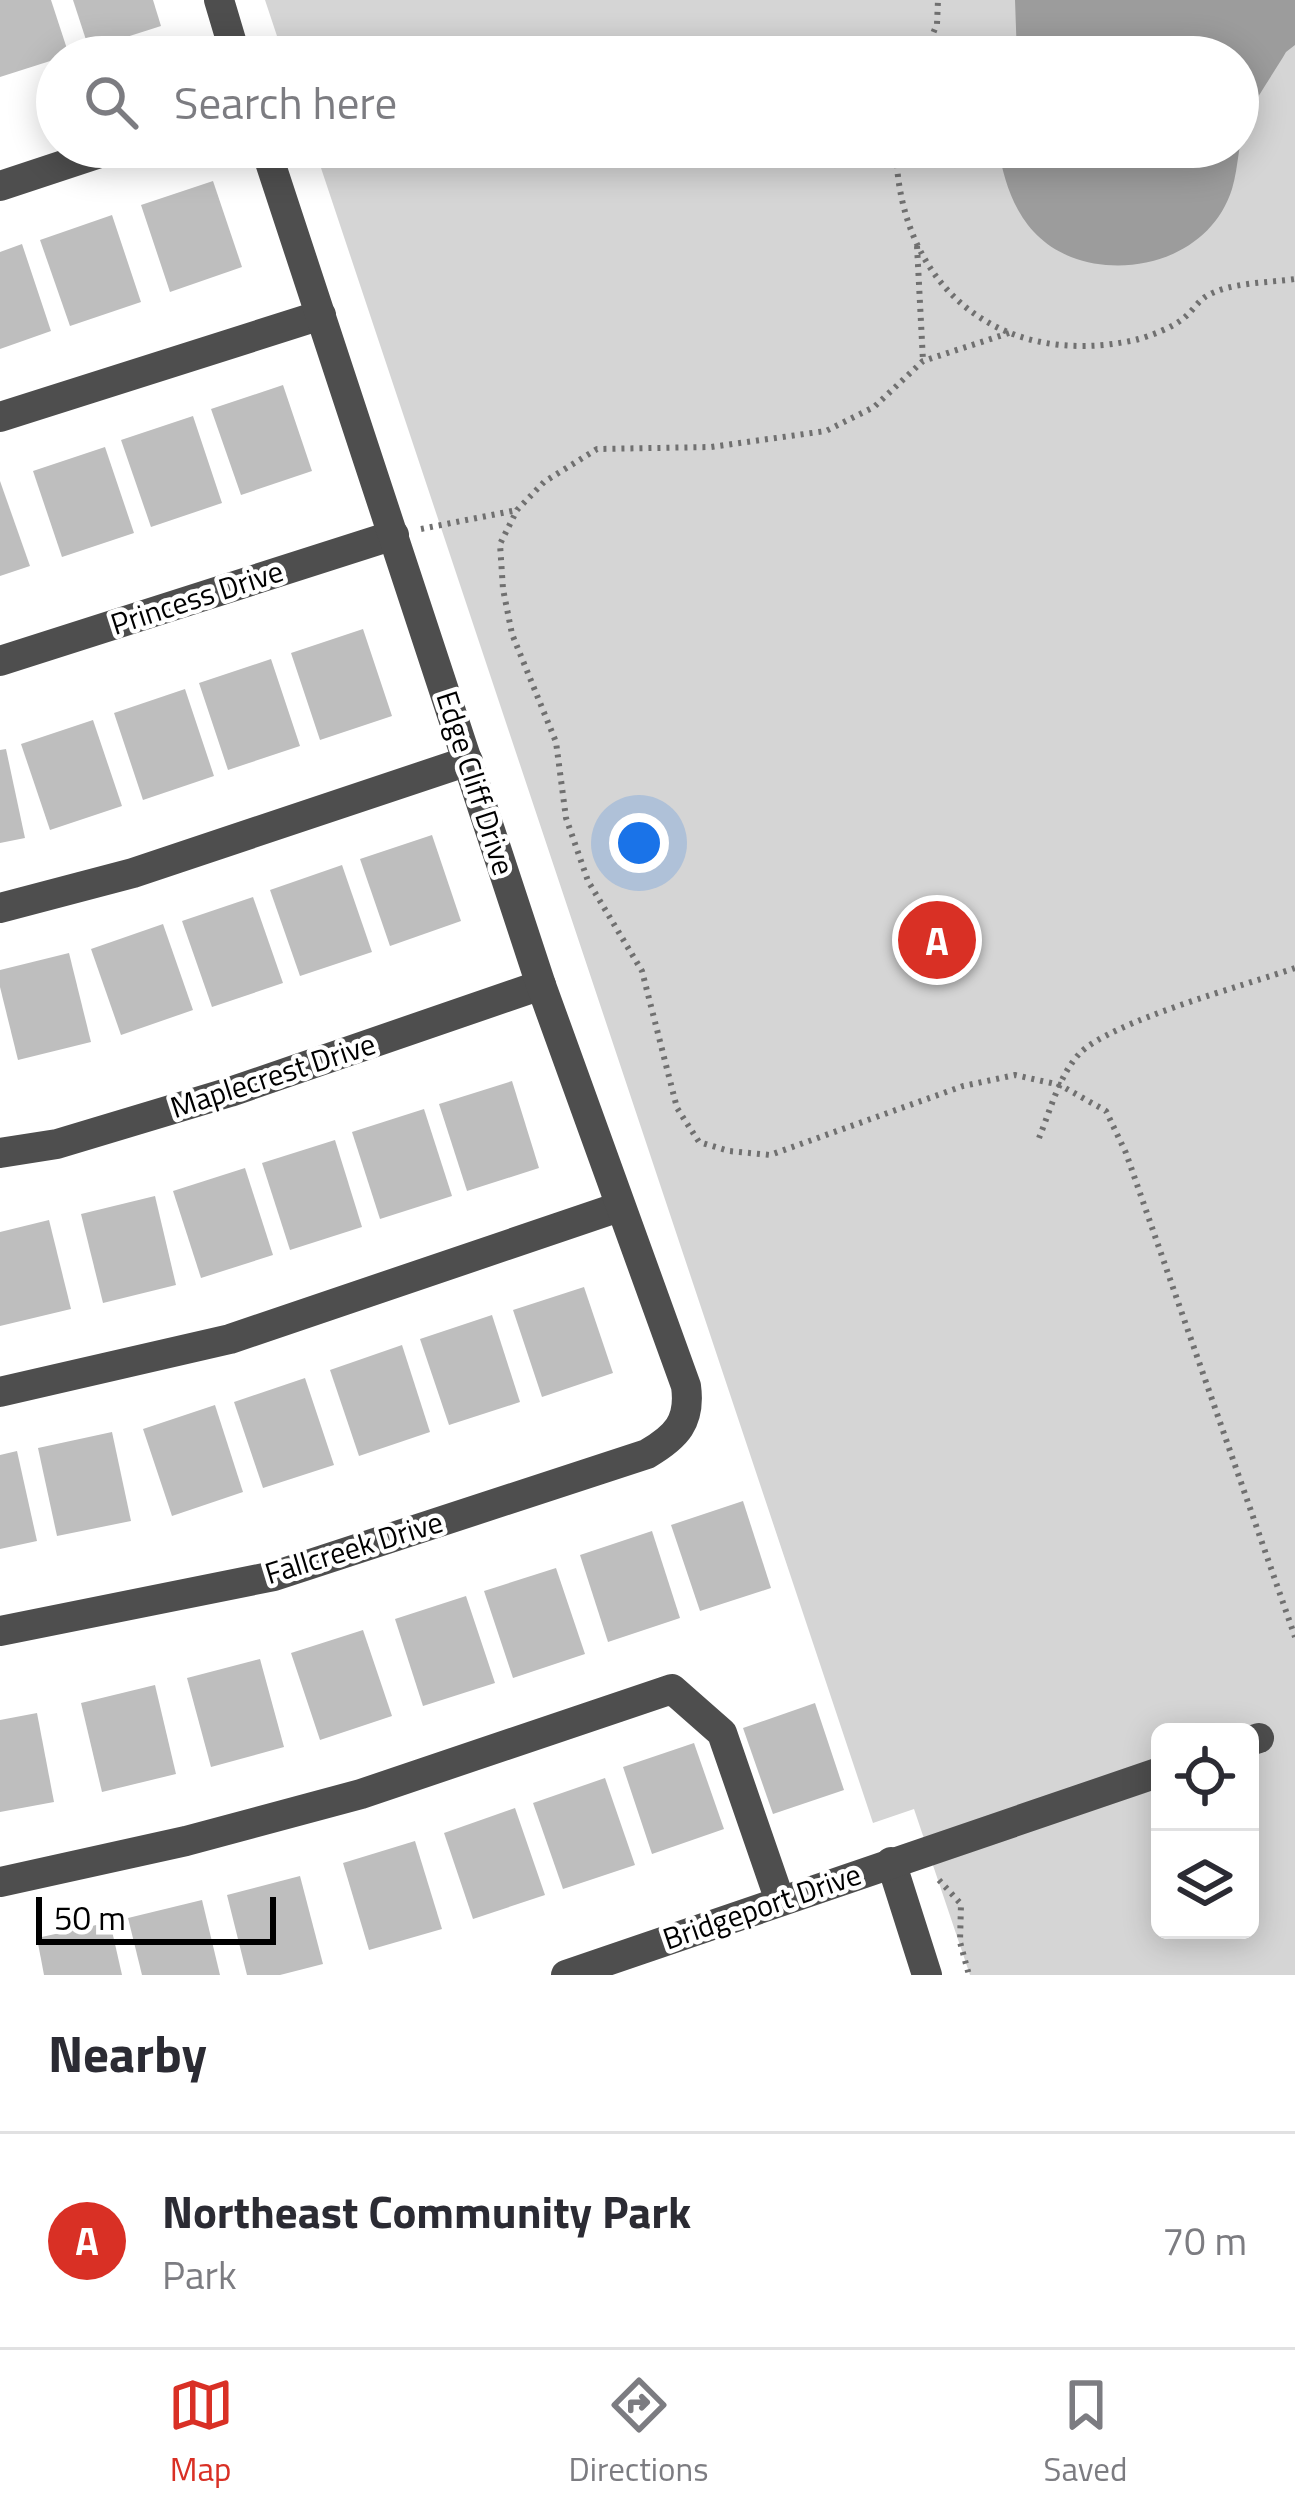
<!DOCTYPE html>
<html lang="en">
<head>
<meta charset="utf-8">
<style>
	:root { --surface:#fff; --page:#f2f2f3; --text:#2b2b33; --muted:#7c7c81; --line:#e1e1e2; --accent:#d93025 }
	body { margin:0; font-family:"Titillium Web",sans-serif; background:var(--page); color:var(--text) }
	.controls { position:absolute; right:36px; bottom:36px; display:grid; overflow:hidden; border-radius:18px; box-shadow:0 6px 30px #0003 }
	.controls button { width:108px; height:108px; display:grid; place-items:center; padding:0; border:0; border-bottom:3px solid var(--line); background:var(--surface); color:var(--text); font:60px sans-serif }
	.scale { position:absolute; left:36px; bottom:30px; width:240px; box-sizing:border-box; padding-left:12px; border:6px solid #000; border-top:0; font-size:33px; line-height:42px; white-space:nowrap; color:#000; -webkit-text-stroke:9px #fff; paint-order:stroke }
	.you { position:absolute; left:639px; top:843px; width:42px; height:42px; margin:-30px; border:9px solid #fff; border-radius:50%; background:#1a73e8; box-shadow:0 0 0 18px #1a73e833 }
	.badge { display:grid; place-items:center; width:78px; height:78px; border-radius:50%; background:var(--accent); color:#fff; font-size:39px; font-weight:700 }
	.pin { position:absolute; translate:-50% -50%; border:6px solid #fff; box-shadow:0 3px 12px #0006 }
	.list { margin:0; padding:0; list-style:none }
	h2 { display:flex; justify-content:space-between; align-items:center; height:156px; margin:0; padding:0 48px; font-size:51px }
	h2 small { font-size:39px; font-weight:400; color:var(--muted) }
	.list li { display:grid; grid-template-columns:78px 1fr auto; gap:36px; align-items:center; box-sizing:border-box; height:216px; padding:0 48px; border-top:3px solid var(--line) }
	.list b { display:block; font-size:45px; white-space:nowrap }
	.list p { margin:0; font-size:39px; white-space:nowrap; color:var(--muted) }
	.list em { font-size:39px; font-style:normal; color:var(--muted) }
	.icon { flex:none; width:66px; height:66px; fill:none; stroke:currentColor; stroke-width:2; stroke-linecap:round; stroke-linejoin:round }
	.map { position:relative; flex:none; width:1295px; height:1975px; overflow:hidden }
	.search { position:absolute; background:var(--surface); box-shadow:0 6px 30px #0003; left:36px; right:36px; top:36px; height:132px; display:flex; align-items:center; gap:30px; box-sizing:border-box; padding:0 42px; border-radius:66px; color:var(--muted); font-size:45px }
	.sheet { height:372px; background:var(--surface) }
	nav { display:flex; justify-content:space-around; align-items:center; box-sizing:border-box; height:168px; border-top:3px solid var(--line); background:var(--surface); font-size:33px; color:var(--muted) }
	nav a { display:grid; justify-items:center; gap:6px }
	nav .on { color:var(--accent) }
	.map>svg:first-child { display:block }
	.green { fill:#d5d5d5; fill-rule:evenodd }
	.water { fill:#9c9c9c }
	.building { fill:#bebebe }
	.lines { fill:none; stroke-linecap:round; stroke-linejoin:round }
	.path { stroke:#707070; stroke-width:6; stroke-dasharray:3 6; stroke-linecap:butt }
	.minor { stroke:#4e4e4e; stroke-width:30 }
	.labels { text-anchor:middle; stroke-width:9; stroke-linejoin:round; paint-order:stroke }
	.street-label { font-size:30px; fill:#000; stroke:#fff }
</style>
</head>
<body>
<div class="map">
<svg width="1295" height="1975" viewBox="0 0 1295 1975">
	<rect width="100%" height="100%" fill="#fff"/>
	<!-- green -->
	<path class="green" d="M265,0H1295V1975H970L914,1809L873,1823L314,147H1238V57H284ZM1160,1732H1250V1930H1160Z"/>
	<!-- water -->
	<path class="water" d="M1015,0H1295V45L1286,52C1274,73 1258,94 1248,116C1238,139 1239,166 1232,189C1211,256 1131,280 1071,257C1023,238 1006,194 998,147H1238V57H1017Z"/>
	<!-- building -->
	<g class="building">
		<path d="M0,0H51L69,55L0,77Z"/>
		<path d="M73,0H153L161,26L89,49Z"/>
		<path d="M213,181L242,267L170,292L141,205Z"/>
		<path d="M112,215L141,302L70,326L40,240Z"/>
		<path d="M22,244L51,331L0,349V252Z"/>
		<path d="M283,385L312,471L241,495L211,409Z"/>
		<path d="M193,416L222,503L151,527L121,440Z"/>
		<path d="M105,447L134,533L62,557L33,471Z"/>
		<path d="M0,481L30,566L0,576Z"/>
		<path d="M363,629L392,716L320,740L291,653Z"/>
		<path d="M271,659L300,746L228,770L199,683Z"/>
		<path d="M185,689L214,776L143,800L114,713Z"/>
		<path d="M93,720L122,806L50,830L21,744Z"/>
		<path d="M6,749L25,838L0,843V750Z"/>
		<path d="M432,835L461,921L390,946L360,859Z"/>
		<path d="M342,865L372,952L300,976L270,890Z"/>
		<path d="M253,897L283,983L212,1007L182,921Z"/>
		<path d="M163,924L193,1010L121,1035L91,949Z"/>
		<path d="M69,953L91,1042L18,1060L0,987V970Z"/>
		<path d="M512,1081L539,1168L467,1191L439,1104Z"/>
		<path d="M424,1109L452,1196L380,1219L352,1132Z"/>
		<path d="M335,1140L362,1227L290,1250L262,1163Z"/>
		<path d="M245,1168L273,1255L201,1278L173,1191Z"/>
		<path d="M155,1196L176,1285L103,1303L81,1214Z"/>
		<path d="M49,1220L71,1309L0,1326V1232Z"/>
		<path d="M584,1287L613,1373L542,1397L513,1310Z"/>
		<path d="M492,1315L520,1402L449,1425L420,1339Z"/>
		<path d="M402,1345L430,1432L359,1456L330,1370Z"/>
		<path d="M305,1378L334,1465L263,1488L234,1402Z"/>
		<path d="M215,1405L243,1492L172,1516L143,1429Z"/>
		<path d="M112,1432L131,1521L57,1536L38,1448Z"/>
		<path d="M17,1451L37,1541L0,1549V1455Z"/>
		<path d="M743,1501L771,1588L700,1611L671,1525Z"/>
		<path d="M652,1531L680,1618L608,1642L580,1555Z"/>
		<path d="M556,1568L585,1654L513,1678L484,1591Z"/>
		<path d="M466,1596L495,1683L423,1706L395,1619Z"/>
		<path d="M363,1630L392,1716L320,1740L291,1653Z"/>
		<path d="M260,1659L284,1747L211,1767L187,1678Z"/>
		<path d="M155,1685L176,1774L102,1792L81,1703Z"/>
		<path d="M815,1703L844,1790L773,1814L743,1728Z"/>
		<path d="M37,1713L54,1802L0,1812V1720Z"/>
		<path d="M694,1743L724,1829L652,1854L623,1767Z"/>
		<path d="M605,1778L635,1865L563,1889L533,1803Z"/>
		<path d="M515,1808L545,1895L473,1919L444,1833Z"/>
		<path d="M415,1841L442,1929L369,1950L343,1863Z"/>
		<path d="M300,1876L323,1964L280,1975H247L227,1895Z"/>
		<path d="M202,1900L220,1975H142L128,1918Z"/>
		<path d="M110,1922L122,1975H44L37,1938Z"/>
	</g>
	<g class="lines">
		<!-- path -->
		<g class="path">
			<path d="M923,57L937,24L938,0"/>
			<path d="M896,147C898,285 998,370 1135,340C1151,336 1174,327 1185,317C1192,311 1198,302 1205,297C1228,282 1268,283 1295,279"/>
			<path d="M917,246L923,361"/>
			<path d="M1009,333L923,361L874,407L826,431L711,447L597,449L544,482L517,510L500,544L503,589L512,634L556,742L566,818L588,881L642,971L677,1108L699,1142L729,1151L770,1155L963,1086L1015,1075L1060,1085L1106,1111L1126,1153L1295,1637"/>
			<path d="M421,529L517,510"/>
			<path d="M1039,1138C1050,1111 1059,1076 1079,1054C1111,1021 1246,985 1295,968"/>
			<path d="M939,1880L961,1904L960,1942L969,1975"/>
		</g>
		<!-- minor -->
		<g class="minor">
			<path d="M219,0L236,57"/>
			<path d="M0,186L118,147"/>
			<path d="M0,417L321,315"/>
			<path d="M0,661L394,535"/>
			<path d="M0,908L133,873L468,761"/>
			<path d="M0,1153L57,1144L230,1092L541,985"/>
			<path d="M0,1392L230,1339L619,1207"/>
			<path d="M0,1631L274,1576L647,1454C676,1437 691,1422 686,1386L541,985L265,147"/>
			<path d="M1250,1741L1259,1738"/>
			<path d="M891,1862L927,1975"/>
			<path d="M0,1882L186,1841L361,1794L672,1689L722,1733L780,1901"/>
			<path d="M566,1975L1160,1772"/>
		</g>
	</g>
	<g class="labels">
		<!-- street labels -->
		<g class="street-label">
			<text transform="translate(197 598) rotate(-18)" y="10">Princess Drive</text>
			<text transform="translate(475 783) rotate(72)" y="10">Edge Cliff Drive</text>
			<text transform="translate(273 1076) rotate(-18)" y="10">Maplecrest Drive</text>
			<text transform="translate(354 1548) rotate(-17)" y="10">Fallcreek Drive</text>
			<text transform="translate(762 1907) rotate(-19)" y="10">Bridgeport Drive</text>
		</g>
	</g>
</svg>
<div class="controls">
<button><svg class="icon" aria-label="locate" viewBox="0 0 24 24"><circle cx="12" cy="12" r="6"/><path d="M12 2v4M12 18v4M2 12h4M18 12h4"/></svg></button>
<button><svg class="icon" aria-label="layers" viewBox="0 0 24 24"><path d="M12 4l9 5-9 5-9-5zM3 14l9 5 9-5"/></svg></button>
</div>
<div class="scale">50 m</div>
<div class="you"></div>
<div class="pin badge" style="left:937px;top:940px">A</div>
<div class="search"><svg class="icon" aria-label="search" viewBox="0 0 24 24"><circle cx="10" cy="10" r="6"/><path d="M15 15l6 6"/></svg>Search here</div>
</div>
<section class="sheet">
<h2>Nearby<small></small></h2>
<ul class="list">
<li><span class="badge">A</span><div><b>Northeast Community Park</b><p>Park</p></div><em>70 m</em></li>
</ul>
</section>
<nav>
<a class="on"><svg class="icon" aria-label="map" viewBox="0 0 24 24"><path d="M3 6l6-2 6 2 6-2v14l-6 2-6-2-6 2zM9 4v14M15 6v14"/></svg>Map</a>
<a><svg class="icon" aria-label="directions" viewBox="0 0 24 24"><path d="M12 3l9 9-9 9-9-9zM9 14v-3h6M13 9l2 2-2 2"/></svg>Directions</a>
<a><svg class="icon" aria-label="saved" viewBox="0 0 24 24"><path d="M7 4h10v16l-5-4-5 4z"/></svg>Saved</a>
</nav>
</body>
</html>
